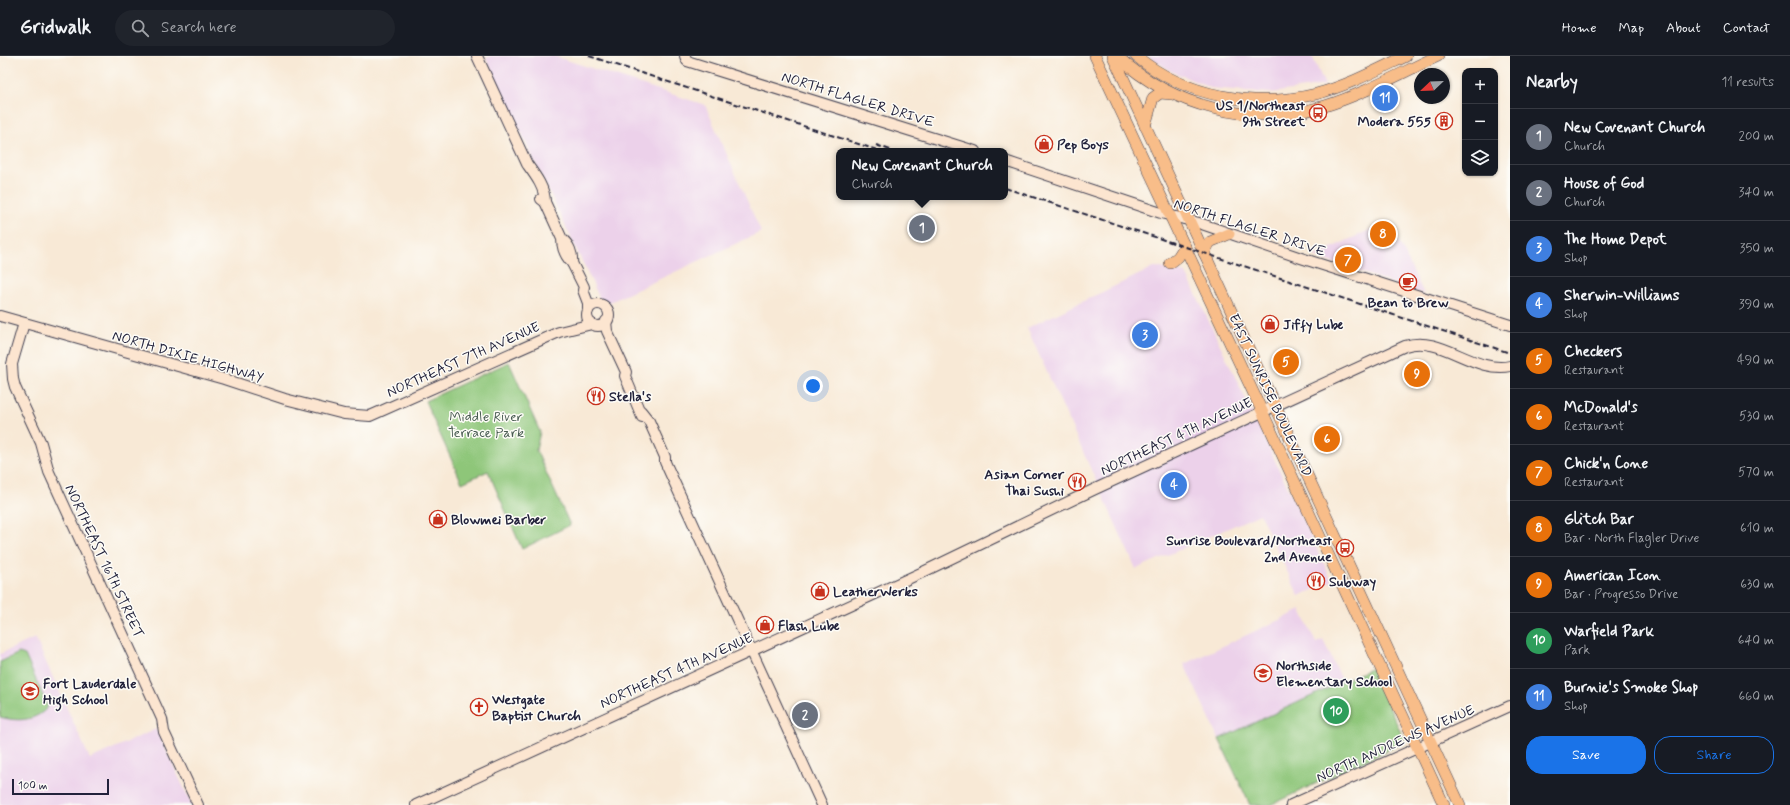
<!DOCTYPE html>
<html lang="en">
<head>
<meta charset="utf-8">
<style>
	:root { --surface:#171b24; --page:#20242c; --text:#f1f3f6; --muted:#9ea1a6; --line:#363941; --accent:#1a73e8 }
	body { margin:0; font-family:Mynerve,sans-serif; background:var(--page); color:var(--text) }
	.controls { position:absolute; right:12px; top:12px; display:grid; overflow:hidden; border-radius:8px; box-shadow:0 1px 3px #0004 }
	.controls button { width:36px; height:36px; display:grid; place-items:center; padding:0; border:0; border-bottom:1px solid var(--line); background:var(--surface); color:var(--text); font:20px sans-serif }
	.compass { position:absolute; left:1414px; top:12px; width:36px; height:36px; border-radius:50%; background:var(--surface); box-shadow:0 1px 3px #0004; rotate:247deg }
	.scale { position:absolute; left:12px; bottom:10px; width:97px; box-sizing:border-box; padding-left:4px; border:2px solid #22223b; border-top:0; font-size:11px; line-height:14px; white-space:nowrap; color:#22223b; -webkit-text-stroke:3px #fdfcf7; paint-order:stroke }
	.you { position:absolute; left:813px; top:330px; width:14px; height:14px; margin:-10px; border:3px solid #fff; border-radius:50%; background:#1a73e8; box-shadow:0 0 0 6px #1a73e833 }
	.badge { display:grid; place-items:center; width:26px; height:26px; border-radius:50%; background:var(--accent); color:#fff; font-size:13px; font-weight:700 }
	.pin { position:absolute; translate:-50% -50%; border:2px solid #fff; box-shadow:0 1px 4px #0006 }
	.popup { position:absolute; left:836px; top:92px; width:172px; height:52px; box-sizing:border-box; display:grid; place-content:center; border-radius:8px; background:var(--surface); filter:drop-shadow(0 1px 3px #0005); font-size:13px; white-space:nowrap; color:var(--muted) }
	.popup b { font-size:15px; color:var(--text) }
	.popup::after { content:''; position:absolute; left:50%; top:100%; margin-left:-8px; border:8px solid transparent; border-top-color:var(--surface) }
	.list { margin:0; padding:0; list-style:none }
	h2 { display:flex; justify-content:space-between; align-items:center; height:52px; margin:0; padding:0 16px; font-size:17px }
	h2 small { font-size:13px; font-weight:400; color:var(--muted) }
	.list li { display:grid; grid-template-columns:26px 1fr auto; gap:12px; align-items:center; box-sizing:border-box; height:56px; padding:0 16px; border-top:1px solid var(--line) }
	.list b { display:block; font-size:15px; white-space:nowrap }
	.list p { margin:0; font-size:13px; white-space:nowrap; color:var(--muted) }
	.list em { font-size:13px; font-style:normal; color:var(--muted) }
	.actions { display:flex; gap:8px; padding:12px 16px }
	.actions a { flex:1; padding:9px 0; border:1px solid var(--accent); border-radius:16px; text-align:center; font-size:14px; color:var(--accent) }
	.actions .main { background:var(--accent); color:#fff }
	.icon { flex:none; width:22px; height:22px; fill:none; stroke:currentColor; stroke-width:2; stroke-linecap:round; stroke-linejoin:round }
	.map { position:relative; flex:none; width:1510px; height:749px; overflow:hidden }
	header { display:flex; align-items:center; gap:24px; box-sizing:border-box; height:56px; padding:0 20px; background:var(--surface); border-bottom:1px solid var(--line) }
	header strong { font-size:19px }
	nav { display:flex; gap:22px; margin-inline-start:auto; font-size:14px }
	.search { width:280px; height:36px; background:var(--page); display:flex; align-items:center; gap:10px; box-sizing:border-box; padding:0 14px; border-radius:22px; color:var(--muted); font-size:15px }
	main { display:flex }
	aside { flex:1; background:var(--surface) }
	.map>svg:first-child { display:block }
	.built { fill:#ecd1ea }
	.green { fill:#8ec679; stroke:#58745a }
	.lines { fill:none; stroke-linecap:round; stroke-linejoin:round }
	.secondary-casing { stroke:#424052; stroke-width:12 }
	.primary-casing { stroke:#424052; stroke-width:12 }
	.secondary { stroke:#fce5d0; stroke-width:10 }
	.primary { stroke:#f8bd89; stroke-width:11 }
	.rail { stroke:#22223b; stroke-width:2; stroke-dasharray:6 3; stroke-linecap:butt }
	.labels { text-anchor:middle; stroke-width:3; stroke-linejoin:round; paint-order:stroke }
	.street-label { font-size:14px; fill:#22223b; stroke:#fdfcf7 }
	.poi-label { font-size:14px; font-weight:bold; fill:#22223b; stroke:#fdfcf7; text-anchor:start }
	.park-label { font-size:14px; fill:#485b51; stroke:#fdfcf7 }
</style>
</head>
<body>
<header>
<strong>Gridwalk</strong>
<div class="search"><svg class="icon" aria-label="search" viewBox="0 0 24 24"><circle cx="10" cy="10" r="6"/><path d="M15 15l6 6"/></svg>Search here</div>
<nav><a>Home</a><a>Map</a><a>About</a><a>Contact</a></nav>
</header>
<main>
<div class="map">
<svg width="1510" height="749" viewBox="0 0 1510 749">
	<rect width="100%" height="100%" fill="#fdfcf7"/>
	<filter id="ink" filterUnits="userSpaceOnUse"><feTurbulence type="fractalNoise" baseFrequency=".025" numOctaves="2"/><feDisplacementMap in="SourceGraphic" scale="8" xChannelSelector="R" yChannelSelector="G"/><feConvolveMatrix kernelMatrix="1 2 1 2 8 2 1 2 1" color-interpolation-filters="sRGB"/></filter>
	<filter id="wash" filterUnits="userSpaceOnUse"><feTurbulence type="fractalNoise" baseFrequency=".012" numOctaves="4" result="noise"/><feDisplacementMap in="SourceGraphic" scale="16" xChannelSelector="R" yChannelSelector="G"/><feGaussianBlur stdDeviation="0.9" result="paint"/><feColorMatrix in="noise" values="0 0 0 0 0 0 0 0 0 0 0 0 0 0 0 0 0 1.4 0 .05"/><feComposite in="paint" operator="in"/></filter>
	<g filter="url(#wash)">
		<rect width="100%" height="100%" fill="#f8e9d6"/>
		<!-- built -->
		<g class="built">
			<path d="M491,0H554L705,49L761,176L608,247L600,243L486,2Z"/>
			<path d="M1148,0H1312L1325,29L1271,37L1211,32L1171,15Z"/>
			<path d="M1389,165L1424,238L1314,200Z"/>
			<path d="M1155,211L1186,217L1332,525L1299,540L1260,458L1136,513L1027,272Z"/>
			<path d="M1301,554L1316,587L1323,584L1343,626L1219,683L1184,608Z"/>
			<path d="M35,582L90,703L156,673L192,749H0V598Z"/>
		</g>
		<!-- green -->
		<g class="green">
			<path d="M509,306L540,376L536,394L570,469L522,493L488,415L462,427L425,345Z"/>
			<path d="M19,597L25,599L48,651C36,665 18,666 0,661V606Z"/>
			<path d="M1372,612L1405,686L1270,749H1250L1219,683Z"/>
		</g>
	</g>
	<g filter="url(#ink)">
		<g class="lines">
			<defs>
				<g id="secondary">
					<path d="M477,0L527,108C535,119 545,132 545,146"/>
					<path d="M685,0L687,5L975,95"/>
					<path d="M1005,105L1161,157L1199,167L1301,202L1510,269"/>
					<path d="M541,143L545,146L562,183C562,192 566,201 572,207C573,198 569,188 562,183"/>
					<path d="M572,207L584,231L583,234L588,247V255"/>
					<circle cx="598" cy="259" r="11"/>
					<path d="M0,260L224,323L285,343L344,358L370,360L559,276L592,268"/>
					<path d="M606,265L607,275L626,316L625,320L642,361"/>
					<path d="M24,267L12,308L13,323L15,331L41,387L49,416L162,663L164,676L198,749"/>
					<path d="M641,355L649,365L665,401V406L822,749"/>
					<path d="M416,749L923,516L1093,434L1405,290C1441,278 1474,318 1510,310"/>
					<path d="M1291,749L1510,650"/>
				</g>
				<g id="primary">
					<path d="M1095,0L1262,355L1444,749"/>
					<path d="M1113,0L1460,749"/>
					<path d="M1117,0C1172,51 1252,72 1325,50C1364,38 1401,17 1438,0"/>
					<path d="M1136,0C1185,41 1255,53 1316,38C1347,30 1377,14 1406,0"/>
					<path d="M1145,70L1153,42L1160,37L1171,38"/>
					<path d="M1204,197L1210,186L1229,178"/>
					<path d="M1170,207L1178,201L1185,190"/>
				</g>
			</defs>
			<!-- secondary casing -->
			<use href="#secondary" class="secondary-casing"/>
			<!-- primary casing -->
			<use href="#primary" class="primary-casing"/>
			<!-- secondary -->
			<use href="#secondary" class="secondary"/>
			<!-- primary -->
			<use href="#primary" class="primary"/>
			<!-- rail -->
			<g class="rail">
				<path d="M589,0L880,95"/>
				<path d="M876,89L893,95"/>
				<path d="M1005,132L1510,297"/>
			</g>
		</g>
	</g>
	<!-- icons -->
	<defs>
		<symbol id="bus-ring" viewBox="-11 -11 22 22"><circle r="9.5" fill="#fdfcf7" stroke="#c8321e" stroke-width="1.5"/><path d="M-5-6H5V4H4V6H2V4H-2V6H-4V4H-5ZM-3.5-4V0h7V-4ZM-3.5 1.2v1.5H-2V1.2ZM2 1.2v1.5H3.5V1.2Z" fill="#c8321e"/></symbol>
		<symbol id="building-ring" viewBox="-11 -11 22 22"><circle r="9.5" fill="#fdfcf7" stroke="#c8321e" stroke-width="1.5"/><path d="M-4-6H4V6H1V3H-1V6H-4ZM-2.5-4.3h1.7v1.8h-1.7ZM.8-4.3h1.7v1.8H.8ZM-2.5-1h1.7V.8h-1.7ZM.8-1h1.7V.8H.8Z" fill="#c8321e"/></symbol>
		<symbol id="shop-ring" viewBox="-11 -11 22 22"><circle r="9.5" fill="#fdfcf7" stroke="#c8321e" stroke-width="1.5"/><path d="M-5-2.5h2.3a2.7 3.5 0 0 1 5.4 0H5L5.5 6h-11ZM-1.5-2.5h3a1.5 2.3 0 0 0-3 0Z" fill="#c8321e"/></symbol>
		<symbol id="cafe-ring" viewBox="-11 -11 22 22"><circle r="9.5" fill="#fdfcf7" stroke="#c8321e" stroke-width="1.5"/><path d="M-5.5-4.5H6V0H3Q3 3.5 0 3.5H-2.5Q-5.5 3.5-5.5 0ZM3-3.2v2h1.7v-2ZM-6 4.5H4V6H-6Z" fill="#c8321e"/></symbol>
		<symbol id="restaurant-ring" viewBox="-11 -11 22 22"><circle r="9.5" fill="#fdfcf7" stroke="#c8321e" stroke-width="1.5"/><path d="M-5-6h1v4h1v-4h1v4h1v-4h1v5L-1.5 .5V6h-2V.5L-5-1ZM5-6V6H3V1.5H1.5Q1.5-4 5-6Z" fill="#c8321e"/></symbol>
		<symbol id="school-ring" viewBox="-11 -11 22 22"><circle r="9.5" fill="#fdfcf7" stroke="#c8321e" stroke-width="1.5"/><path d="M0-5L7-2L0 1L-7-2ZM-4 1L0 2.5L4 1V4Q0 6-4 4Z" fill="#c8321e"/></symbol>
		<symbol id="church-ring" viewBox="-11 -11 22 22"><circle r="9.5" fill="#fdfcf7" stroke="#c8321e" stroke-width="1.5"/><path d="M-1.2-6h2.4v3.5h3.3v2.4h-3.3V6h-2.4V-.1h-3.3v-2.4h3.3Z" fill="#c8321e"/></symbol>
	</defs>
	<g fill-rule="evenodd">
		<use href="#bus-ring" x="1308" y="47" width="20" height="20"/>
		<use href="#building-ring" x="1434" y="55" width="20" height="20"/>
		<use href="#shop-ring" x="1034" y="78" width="20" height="20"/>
		<use href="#cafe-ring" x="1398" y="216" width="20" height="20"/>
		<use href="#shop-ring" x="1260" y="258" width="20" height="20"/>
		<use href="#restaurant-ring" x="586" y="330" width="20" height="20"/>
		<use href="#restaurant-ring" x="1067" y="416" width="20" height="20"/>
		<use href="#shop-ring" x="428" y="453" width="20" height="20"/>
		<use href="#bus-ring" x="1335" y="482" width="20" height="20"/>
		<use href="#restaurant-ring" x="1306" y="515" width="20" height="20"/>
		<use href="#shop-ring" x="810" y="525" width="20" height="20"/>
		<use href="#shop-ring" x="755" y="559" width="20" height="20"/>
		<use href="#school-ring" x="1253" y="607" width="20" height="20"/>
		<use href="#school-ring" x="20" y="625" width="20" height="20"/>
		<use href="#church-ring" x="469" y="641" width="20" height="20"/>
	</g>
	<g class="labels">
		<!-- street labels -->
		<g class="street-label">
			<text transform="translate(858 43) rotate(17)" y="5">NORTH FLAGLER DRIVE</text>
			<text transform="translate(1250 171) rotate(18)" y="5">NORTH FLAGLER DRIVE</text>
			<text transform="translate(188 300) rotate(16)" y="5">NORTH DIXIE HIGHWAY</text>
			<text transform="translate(463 303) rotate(-24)" y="5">NORTHEAST 7TH AVENUE</text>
			<text transform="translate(1271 339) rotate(65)" y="5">EAST SUNRISE BOULEVARD</text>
			<text transform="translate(1176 380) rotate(-25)" y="5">NORTHEAST 4TH AVENUE</text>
			<text transform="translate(105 505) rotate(65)" y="5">NORTHEAST 16TH STREET</text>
			<text transform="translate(676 614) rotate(-24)" y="5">NORTHEAST 4TH AVENUE</text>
			<text transform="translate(1395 687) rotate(-24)" y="5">NORTH ANDREWS AVENUE</text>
		</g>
		<!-- poi labels -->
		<g class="poi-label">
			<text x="1305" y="54" text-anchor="end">US 1/Northeast<tspan x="1305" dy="16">9th Street</tspan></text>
			<text x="1431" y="70" text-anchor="end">Modera 555</text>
			<text x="1057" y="93">Pep Boys</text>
			<text x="1408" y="251" text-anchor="middle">Bean to Brew</text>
			<text x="1283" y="273">Jiffy Lube</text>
			<text x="609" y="345">Stella's</text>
			<text x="1064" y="423" text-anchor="end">Asian Corner<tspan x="1064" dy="16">Thai Sushi</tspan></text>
			<text x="451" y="468">Blowmei Barber</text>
			<text x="1332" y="489" text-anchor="end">Sunrise Boulevard/Northeast<tspan x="1332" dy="16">2nd Avenue</tspan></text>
			<text x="1329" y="530">Subway</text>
			<text x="833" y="540">LeatherWerks</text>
			<text x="778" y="574">Flash Lube</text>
			<text x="1276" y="614">Northside<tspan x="1276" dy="16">Elementary School</tspan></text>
			<text x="43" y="632">Fort Lauderdale<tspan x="43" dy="16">High School</tspan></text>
			<text x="492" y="648">Westgate<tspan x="492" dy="16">Baptist Church</tspan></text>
		</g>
		<!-- park labels -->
		<g class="park-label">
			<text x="486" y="365">Middle River<tspan x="486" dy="16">Terrace Park</tspan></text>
		</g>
	</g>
</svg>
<div class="controls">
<button>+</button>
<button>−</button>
<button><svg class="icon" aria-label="layers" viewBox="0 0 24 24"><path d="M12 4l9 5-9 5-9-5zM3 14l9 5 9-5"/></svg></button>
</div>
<svg class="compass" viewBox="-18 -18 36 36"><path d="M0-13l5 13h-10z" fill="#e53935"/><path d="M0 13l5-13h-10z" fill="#9ea1a6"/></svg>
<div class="scale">100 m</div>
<div class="you"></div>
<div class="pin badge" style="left:922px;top:172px;background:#6b7280">1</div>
<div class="popup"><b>New Covenant Church</b>Church</div>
<div class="pin badge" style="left:805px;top:659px;background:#6b7280">2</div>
<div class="pin badge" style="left:1145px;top:279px;background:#3f7fe0">3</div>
<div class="pin badge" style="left:1174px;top:429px;background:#3f7fe0">4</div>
<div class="pin badge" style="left:1286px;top:306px;background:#e8710a">5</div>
<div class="pin badge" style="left:1327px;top:383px;background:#e8710a">6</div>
<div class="pin badge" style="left:1348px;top:204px;background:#e8710a">7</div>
<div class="pin badge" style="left:1383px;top:178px;background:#e8710a">8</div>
<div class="pin badge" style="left:1417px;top:318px;background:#e8710a">9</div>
<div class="pin badge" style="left:1336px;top:655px;background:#2e9e5b">10</div>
<div class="pin badge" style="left:1385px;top:42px;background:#3f7fe0">11</div>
</div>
<aside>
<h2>Nearby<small>11 results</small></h2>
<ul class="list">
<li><span class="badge" style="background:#6b7280">1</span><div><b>New Covenant Church</b><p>Church</p></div><em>200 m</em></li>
<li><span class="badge" style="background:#6b7280">2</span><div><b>House of God</b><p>Church</p></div><em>340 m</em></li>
<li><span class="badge" style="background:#3f7fe0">3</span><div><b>The Home Depot</b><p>Shop</p></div><em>350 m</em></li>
<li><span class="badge" style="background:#3f7fe0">4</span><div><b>Sherwin-Williams</b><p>Shop</p></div><em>390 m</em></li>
<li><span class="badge" style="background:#e8710a">5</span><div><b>Checkers</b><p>Restaurant</p></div><em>490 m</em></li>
<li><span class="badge" style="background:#e8710a">6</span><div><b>McDonald's</b><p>Restaurant</p></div><em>530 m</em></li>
<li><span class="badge" style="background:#e8710a">7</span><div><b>Chick'n Cone</b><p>Restaurant</p></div><em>570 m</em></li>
<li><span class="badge" style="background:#e8710a">8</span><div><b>Glitch Bar</b><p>Bar · North Flagler Drive</p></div><em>610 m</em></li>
<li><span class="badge" style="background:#e8710a">9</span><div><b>American Icon</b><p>Bar · Progresso Drive</p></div><em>630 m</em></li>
<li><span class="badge" style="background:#2e9e5b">10</span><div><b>Warfield Park</b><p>Park</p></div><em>640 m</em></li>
<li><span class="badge" style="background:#3f7fe0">11</span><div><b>Burnie's Smoke Shop</b><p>Shop</p></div><em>660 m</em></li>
</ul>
<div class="actions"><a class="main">Save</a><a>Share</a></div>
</aside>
</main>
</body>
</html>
